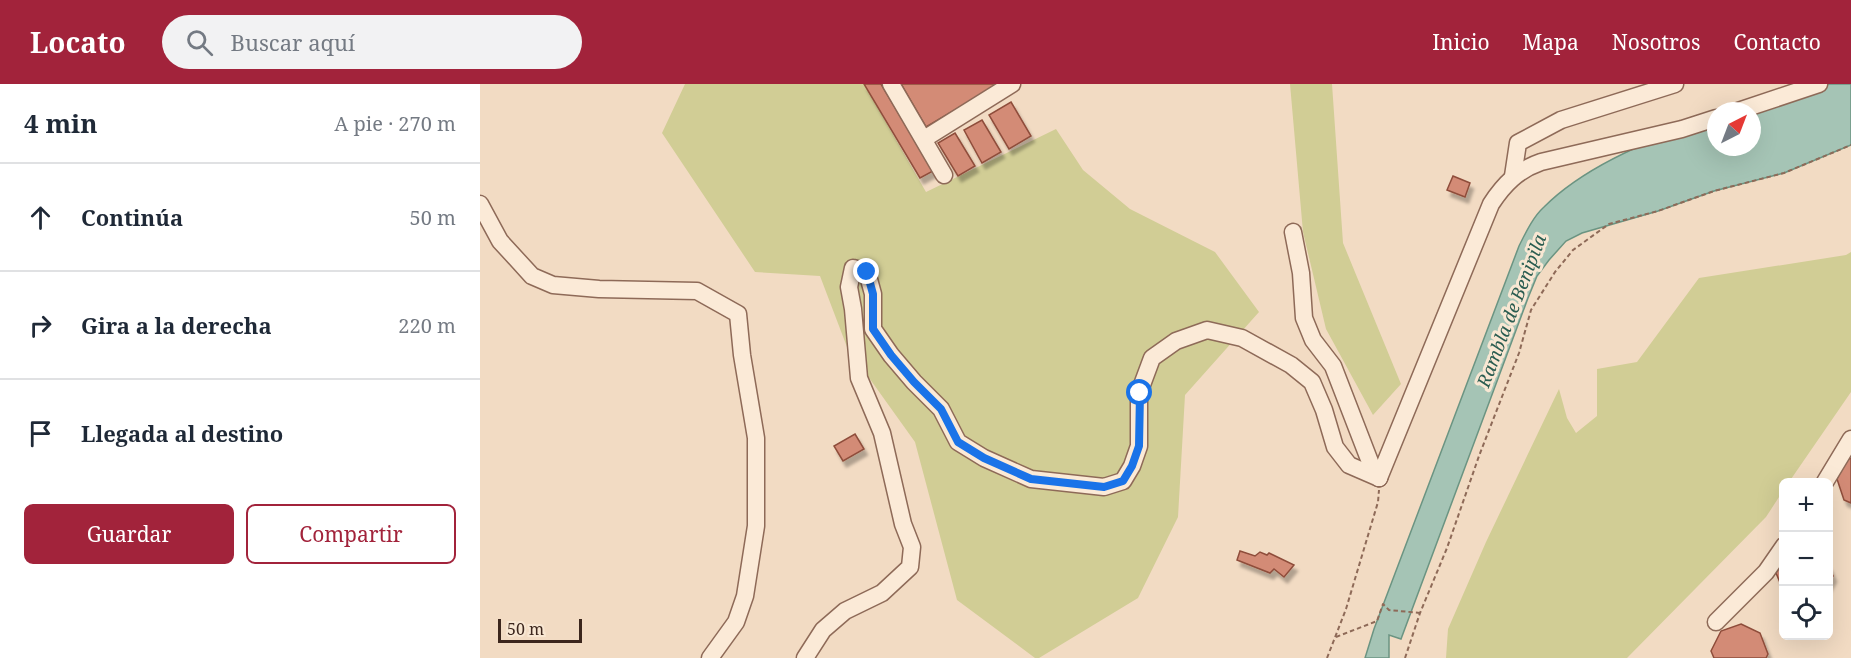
<!DOCTYPE html>
<html lang="es">
<head>
<meta charset="utf-8">
<style>
	:root { --surface:#fff; --page:#f2f2f3; --text:#1f2937; --muted:#747a83; --line:#e0e1e3; --accent:#a2233b }
	body { margin:0; font-family:"Noto Serif",serif; background:var(--page); color:var(--text) }
	.controls { position:absolute; right:18px; bottom:18px; display:grid; overflow:hidden; border-radius:9px; box-shadow:0 6px 24px #0002 }
	.controls button { width:54px; height:54px; display:grid; place-items:center; padding:0; border:0; border-bottom:2px solid var(--line); background:var(--surface); color:var(--text); font:30px sans-serif }
	.compass { position:absolute; left:1227px; top:18px; width:54px; height:54px; border-radius:50%; background:var(--surface); box-shadow:0 6px 24px #0002; rotate:42deg }
	.scale { position:absolute; left:18px; bottom:15px; width:84px; box-sizing:border-box; padding-left:6px; border:3px solid #3c261d; border-top:0; font-size:16px; line-height:21px; white-space:nowrap; color:#3c261d; -webkit-text-stroke:4px #f8e7d3; paint-order:stroke }
	.stop { position:absolute; width:18px; height:18px; margin:-14px; border:4px solid #1a73e8; border-radius:50%; background:#fff }
	.stop.end { background:#1a73e8; border-color:#fff; box-shadow:0 2px 6px #0008 }
	.list { margin:0; padding:0; list-style:none }
	h2 { display:flex; justify-content:space-between; align-items:center; height:78px; margin:0; padding:0 24px; font-size:26px }
	h2 small { font-size:20px; font-weight:400; color:var(--muted) }
	.list li { display:grid; grid-template-columns:39px 1fr auto; gap:18px; align-items:center; box-sizing:border-box; height:108px; padding:0 24px; border-top:2px solid var(--line) }
	.list b { display:block; font-size:22px; white-space:nowrap }
	.list em { font-size:20px; font-style:normal; color:var(--muted) }
	.actions { display:flex; gap:12px; padding:18px 24px }
	.actions a { flex:1; padding:14px 0; border:2px solid var(--accent); border-radius:9px; text-align:center; font-size:21px; color:var(--accent) }
	.actions .main { background:var(--accent); color:#fff }
	.icon { flex:none; width:33px; height:33px; fill:none; stroke:currentColor; stroke-width:2; stroke-linecap:round; stroke-linejoin:round }
	.map { position:relative; flex:none; width:1371px; height:574px; overflow:hidden }
	header { display:flex; align-items:center; gap:36px; box-sizing:border-box; height:84px; padding:0 30px; background:var(--accent); color:#fff }
	header strong { font-size:28px }
	nav { display:flex; gap:33px; margin-inline-start:auto; font-size:21px }
	.search { width:420px; height:54px; background:var(--page); display:flex; align-items:center; gap:15px; box-sizing:border-box; padding:0 21px; border-radius:33px; color:var(--muted); font-size:22px }
	main { display:flex }
	aside { flex:1; background:var(--surface) }
	.map>svg:first-child { display:block }
	.green { fill:#d1cd95 }
	.water { fill:#a5c4b5; stroke:#6b9482; stroke-width:1.5 }
	.building { fill:#d38b76; stroke:#8f4d3b; stroke-width:1.5; filter:url(#shadow) }
	.lines { fill:none; stroke-linecap:round; stroke-linejoin:round }
	.minor-casing { stroke:#8e6a58; stroke-width:19 }
	.path { stroke:#8e6a58; stroke-width:2; stroke-dasharray:4.5 3; stroke-linecap:butt }
	.minor { stroke:#fbead7; stroke-width:16 }
	.route { stroke:#1a73e8; stroke-width:8 }
	.labels { text-anchor:middle; stroke-width:6; stroke-linejoin:round; paint-order:stroke }
	.water-label { font-size:18px; font-style:italic; fill:#2b5d51; stroke:#f8e7d3 }
</style>
</head>
<body>
<header>
<strong>Locato</strong>
<div class="search"><svg class="icon" aria-label="search" viewBox="0 0 24 24"><circle cx="10" cy="10" r="6"/><path d="M15 15l6 6"/></svg>Buscar aquí</div>
<nav><a>Inicio</a><a>Mapa</a><a>Nosotros</a><a>Contacto</a></nav>
</header>
<main>
<aside>
<h2>4 min<small>A pie · 270 m</small></h2>
<ul class="list">
<li><svg class="icon" aria-label="ahead" viewBox="0 0 24 24"><path d="M12 20V5M6 11l6-6 6 6"/></svg><div><b>Continúa</b></div><em>50 m</em></li>
<li><svg class="icon" aria-label="right" viewBox="0 0 24 24"><path d="M7 20v-9h11M14 6l5 5-5 5"/></svg><div><b>Gira a la derecha</b></div><em>220 m</em></li>
<li><svg class="icon" aria-label="arrive" viewBox="0 0 24 24"><path d="M6 21V4h12l-3 4 3 4H6"/></svg><div><b>Llegada al destino</b></div></li>
</ul>
<div class="actions"><a class="main">Guardar</a><a>Compartir</a></div>
</aside>
<div class="map">
<svg width="1371" height="574" viewBox="0 0 1371 574">
	<defs>
		<filter id="shadow"><feDropShadow dx="3.5" dy="6" stdDeviation="1.5" flood-color="#0004"/></filter>
	</defs>
	<rect width="100%" height="100%" fill="#f2dbc3"/>
	<!-- green -->
	<g class="green">
		<path d="M205,0H384L446,108L576,45L603,86L650,125L735,168L779,228L705,311L698,433L658,514L559,574H555L477,516L435,358L367,263L340,192L275,188L182,49Z"/>
		<path d="M810,0H852L863,159L921,300L893,331L846,245L823,148Z"/>
		<path d="M1371,168V308L1309,398H1304L1303,407L1286,433L1147,574H966L968,545L1006,458L1079,305L1087,334L1096,349L1117,332V285L1157,278L1219,194L1366,171Z"/>
	</g>
	<!-- water -->
	<path class="water" d="M1339,0H1371V61L1304,89L1234,107L1178,127L1102,149L1086,157L1069,176L1057,192L1048,214L921,555L909,551V574H885L894,545L1039,162C1046,148 1053,133 1064,123C1108,79 1178,52 1236,34V63H1272V27Z"/>
	<!-- building -->
	<g class="building">
		<path d="M384,0H401L453,87L440,94Z"/>
		<path d="M421,0H519L446,43Z"/>
		<path d="M531,18L551,52L529,65L509,31Z"/>
		<path d="M502,36L521,68L502,79L484,46Z"/>
		<path d="M475,49L495,82L478,92L458,59Z"/>
		<path d="M973,92L990,99L985,113L967,106Z"/>
		<path d="M375,350L384,365L363,377L354,362Z"/>
		<path d="M1371,374V419L1364,416L1357,395L1366,376Z"/>
		<path d="M760,467L775,472L780,468L787,471L789,469L814,481L804,493L794,485L790,489L757,476Z"/>
		<path d="M1304,474V508L1296,489Z"/>
		<path d="M1348,480L1353,492L1348,501Z"/>
		<path d="M1261,540L1280,549L1288,570L1286,574H1234L1231,567L1241,547Z"/>
	</g>
	<g class="lines">
		<defs>
			<g id="minor">
				<path d="M411,0L464,91"/>
				<path d="M1258,27L1339,0"/>
				<path d="M444,55L532,0"/>
				<path d="M1033,92L1038,59L1081,36L1195,0"/>
				<path d="M0,120L20,157L52,192L73,201L119,205L217,207L258,230L262,271L276,354V442L265,512L256,538L230,574"/>
				<path d="M813,148L821,189L824,234L833,256L853,282L892,383L899,394"/>
				<path d="M899,394L1011,120C1024,100 1038,86 1061,78L1202,45L1236,34"/>
				<path d="M1345,398L1371,355"/>
				<path d="M1236,538L1286,488L1304,462"/>
				<path d="M325,574L343,546L365,527L402,509L430,483L432,463L423,440L402,349L379,294L373,225L369,203L373,184L387,188L393,210V245L411,271L434,298L461,325L478,358L504,374L551,395L624,403L643,397L652,382L659,362V309L672,274L696,257L727,246L762,254L811,281L832,298L844,326L855,363L869,381L899,394"/>
			</g>
		</defs>
		<!-- minor casing -->
		<use href="#minor" class="minor-casing"/>
		<!-- path -->
		<g class="path">
			<path d="M856,553L897,537L903,520L909,526L940,529"/>
			<path d="M847,574L866,525L898,418L899,406"/>
			<path d="M925,574L940,529L967,464L999,372L1039,269L1051,226L1075,188L1093,166L1129,140L1178,127L1234,107L1304,89L1371,61"/>
		</g>
		<!-- minor -->
		<use href="#minor" class="minor"/>
	</g>
	<g class="lines">
		<!-- route -->
		<path class="route" d="M387,188L393,210V245L411,271L434,298L461,325L478,358L504,374L551,395L624,403L643,397L652,382L659,362L660,309"/>
	</g>
	<g class="labels">
		<!-- water labels -->
		<g class="water-label">
			<text transform="translate(1032 227) rotate(-69)" y="6">Rambla de Benipila</text>
		</g>
	</g>
</svg>
<div class="controls">
<button>+</button>
<button>−</button>
<button><svg class="icon" aria-label="locate" viewBox="0 0 24 24"><circle cx="12" cy="12" r="6"/><path d="M12 2v4M12 18v4M2 12h4M18 12h4"/></svg></button>
</div>
<svg class="compass" viewBox="-18 -18 36 36"><path d="M0-13l5 13h-10z" fill="#e53935"/><path d="M0 13l5-13h-10z" fill="#747a83"/></svg>
<div class="scale">50 m</div>
<div class="stop" style="left:660px;top:309px"></div>
<div class="stop end" style="left:387px;top:188px"></div>
</div>
</main>
</body>
</html>
